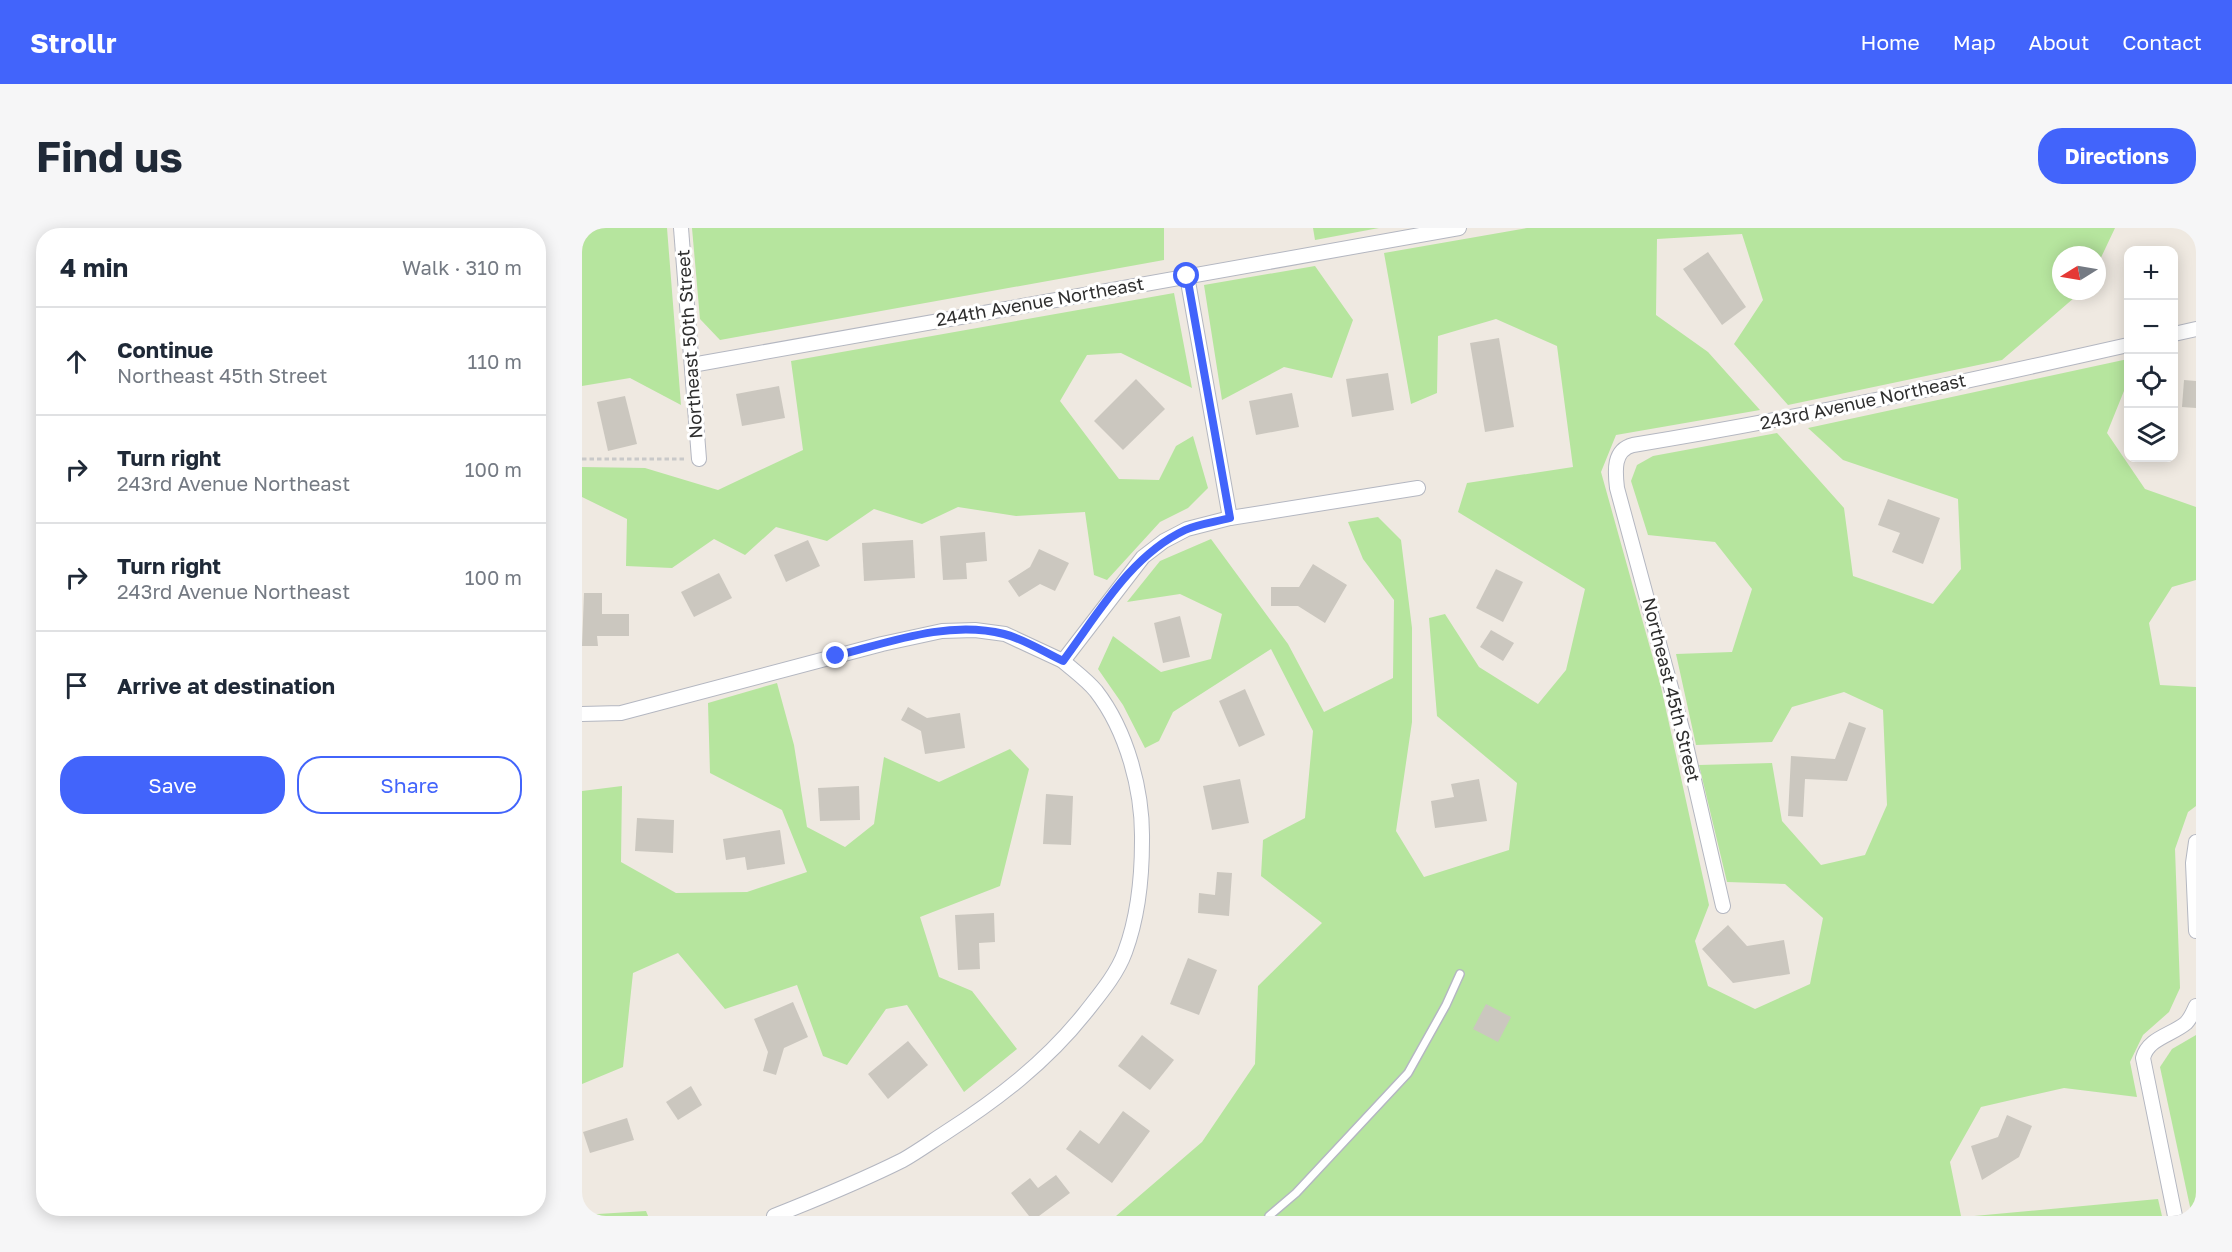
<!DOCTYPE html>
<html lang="en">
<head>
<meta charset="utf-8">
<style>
	:root { --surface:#fff; --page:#f6f6f7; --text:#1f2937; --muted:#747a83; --line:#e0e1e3; --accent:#4264fb }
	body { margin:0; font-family:"Golos Text",sans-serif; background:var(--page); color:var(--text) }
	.controls { position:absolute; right:18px; top:18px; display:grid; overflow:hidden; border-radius:12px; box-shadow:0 3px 15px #0003 }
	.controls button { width:54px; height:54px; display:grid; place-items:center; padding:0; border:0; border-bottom:2px solid var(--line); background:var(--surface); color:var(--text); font:30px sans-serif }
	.compass { position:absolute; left:1470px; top:18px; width:54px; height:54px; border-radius:50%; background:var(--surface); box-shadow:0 3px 15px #0003; rotate:259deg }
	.stop { position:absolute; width:18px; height:18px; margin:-14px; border:4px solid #4264fb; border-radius:50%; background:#fff }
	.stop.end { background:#4264fb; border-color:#fff; box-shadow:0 2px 6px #0008 }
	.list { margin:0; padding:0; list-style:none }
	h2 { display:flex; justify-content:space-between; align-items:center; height:78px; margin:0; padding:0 24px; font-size:26px }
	h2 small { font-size:20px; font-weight:400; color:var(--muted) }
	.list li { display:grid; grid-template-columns:39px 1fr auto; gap:18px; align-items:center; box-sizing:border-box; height:108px; padding:0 24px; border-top:2px solid var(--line) }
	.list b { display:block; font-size:22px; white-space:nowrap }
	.list p { margin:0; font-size:20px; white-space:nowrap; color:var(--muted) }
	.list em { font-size:20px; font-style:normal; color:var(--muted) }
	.actions { display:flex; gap:12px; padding:18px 24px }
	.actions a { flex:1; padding:14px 0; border:2px solid var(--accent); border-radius:24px; text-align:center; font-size:21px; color:var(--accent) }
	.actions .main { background:var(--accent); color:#fff }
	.icon { flex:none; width:33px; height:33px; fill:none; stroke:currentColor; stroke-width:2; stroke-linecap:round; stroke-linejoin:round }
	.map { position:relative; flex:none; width:1614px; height:988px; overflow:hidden; border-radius:24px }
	header { display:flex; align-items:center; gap:36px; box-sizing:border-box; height:84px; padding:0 30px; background:var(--accent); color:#fff }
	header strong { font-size:28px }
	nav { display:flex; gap:33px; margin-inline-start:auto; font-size:21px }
	.intro { display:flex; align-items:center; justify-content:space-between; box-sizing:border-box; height:144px; padding:0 36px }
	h1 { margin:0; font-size:42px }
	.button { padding:15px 27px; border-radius:24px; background:var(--accent); color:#fff; font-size:21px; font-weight:700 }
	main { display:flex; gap:36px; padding:0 36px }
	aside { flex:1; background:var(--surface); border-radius:24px; box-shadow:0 3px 15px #0003 }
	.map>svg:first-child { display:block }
	.green { fill:#b6e59e }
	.building { fill:#cbc7bf }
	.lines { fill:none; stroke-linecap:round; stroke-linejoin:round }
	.service-casing { stroke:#b4b7c1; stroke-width:10 }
	.minor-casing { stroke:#b4b7c1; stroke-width:16 }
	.path { stroke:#c9c9c9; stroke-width:3; stroke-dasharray:4.5 3; stroke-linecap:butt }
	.service { stroke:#fff; stroke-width:7 }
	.minor { stroke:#fff; stroke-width:14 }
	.route { stroke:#4264fb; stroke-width:8 }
	.labels { text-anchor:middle; stroke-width:6; stroke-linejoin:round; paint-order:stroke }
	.street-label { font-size:18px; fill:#2e2e2e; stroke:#fff }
</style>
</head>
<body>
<header>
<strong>Strollr</strong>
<nav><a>Home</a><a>Map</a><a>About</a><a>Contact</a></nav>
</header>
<div class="intro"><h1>Find us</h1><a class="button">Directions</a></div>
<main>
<aside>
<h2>4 min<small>Walk · 310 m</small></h2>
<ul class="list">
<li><svg class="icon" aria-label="ahead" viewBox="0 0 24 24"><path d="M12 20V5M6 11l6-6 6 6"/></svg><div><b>Continue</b><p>Northeast 45th Street</p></div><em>110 m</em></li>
<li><svg class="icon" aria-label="right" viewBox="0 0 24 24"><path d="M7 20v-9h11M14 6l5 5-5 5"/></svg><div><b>Turn right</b><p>243rd Avenue Northeast</p></div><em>100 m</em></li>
<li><svg class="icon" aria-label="right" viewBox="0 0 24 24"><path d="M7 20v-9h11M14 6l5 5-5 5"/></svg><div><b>Turn right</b><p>243rd Avenue Northeast</p></div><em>100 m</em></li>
<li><svg class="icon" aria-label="arrive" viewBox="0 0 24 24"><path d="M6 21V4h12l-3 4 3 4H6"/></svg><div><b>Arrive at destination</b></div></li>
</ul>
<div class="actions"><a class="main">Save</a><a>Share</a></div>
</aside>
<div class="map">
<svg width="1614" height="988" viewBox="0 0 1614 988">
	<rect width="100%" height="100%" fill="#efe9e1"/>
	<!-- green -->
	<g class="green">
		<path d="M0,0H85L99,177L48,150L0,158Z"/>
		<path d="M110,0H582V32L138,112L118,91Z"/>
		<path d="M731,0H797L733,12Z"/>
		<path d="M945,0H1533L1515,38V27H1479V63H1500L1420,132L1206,177L1152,116L1181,72L1160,6L1075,11L1074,87L1126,124L1178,182L1034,207L1019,244L1079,459L1127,677L1113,713L1126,758L1173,781L1228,756L1241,690L1203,656L1145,654L1117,537L1190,535L1200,593L1239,637L1283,627L1305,577L1301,482L1262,464L1210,479L1190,514L1114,517L1094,426L1150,424L1170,361L1133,314L1066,307L1049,253L1055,237L1071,228L1195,205L1262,280L1271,348L1351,376L1379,341L1376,271L1261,232L1226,200L1546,131V153L1525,205L1563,261L1614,279V352L1590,359L1567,395L1578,457L1614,459V578L1606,584L1593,621L1598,760L1587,784L1561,807L1548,834L1555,869L1482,860L1399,879L1368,934L1379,988H534L620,914L673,836L676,758L740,695L679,648L681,612L723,590L731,503L689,421L591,484L577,513L563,520L541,477L516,441L531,408L579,444L629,431L640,386L598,366L545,374L578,333L629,311L706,416L742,484L811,450L812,372L781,331L766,294L796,289L819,312L830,400V494L814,603L842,649L927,622L935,555L855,488L847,390L863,386L897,439L956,476L984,442L1003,361L876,284L885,255L991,239L975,118L914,91L856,108L855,165L829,176L802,25Z"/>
		<path d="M733,38L771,92L750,150L702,139L640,172L622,57Z"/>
		<path d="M592,65L610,160L539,125L505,127L478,173L537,251L577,252L594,218L611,208L626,260L606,280L578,294L525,352L512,347L503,284L434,288L376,279L340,296L292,281L245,313L194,299L163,327L132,311L90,340L44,338L45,291L0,269V239L63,240L136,262L221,222L209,133Z"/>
		<path d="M195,455L212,517L225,599L263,619L292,596L302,529L357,554L428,521L447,541L418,658L338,689L357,749L390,763L435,821L382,864L325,777L304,781L265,837L241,828L215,757L143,781L96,725L51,745L41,839L0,856V563L40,558L39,634L94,665L165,664L225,644L200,582L128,545L126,475Z"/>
		<path d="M1614,807V988H1610L1578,839L1590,821Z"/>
		<path d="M1576,971L1580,988H1392Z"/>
		<path d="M64,983L66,988H0V987Z"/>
	</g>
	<!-- building -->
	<g class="building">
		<path d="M1126,24L1164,79L1140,97L1101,41Z"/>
		<path d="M917,110L932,199L903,204L888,115Z"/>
		<path d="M806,145L812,182L770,189L764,151Z"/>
		<path d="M554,151L583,181L541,222L512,193Z"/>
		<path d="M1602,152L1614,153V180L1600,179Z"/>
		<path d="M197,158L203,190L160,198L154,166Z"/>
		<path d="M710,165L717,199L674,207L667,173Z"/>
		<path d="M43,168L55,216L26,223L15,174Z"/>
		<path d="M1306,271L1358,290L1341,336L1310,324L1318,305L1296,297Z"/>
		<path d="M403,304L405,333L384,335L385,351L361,352L358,308Z"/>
		<path d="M226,312L238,338L204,354L192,327Z"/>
		<path d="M331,312L333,350L282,353L280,315Z"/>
		<path d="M457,321L487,335L473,363L458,356L437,369L426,353L448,339Z"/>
		<path d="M731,336L765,357L743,395L716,378H689V359H717Z"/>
		<path d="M914,341L941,354L921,394L894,380Z"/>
		<path d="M137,345L150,370L112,389L99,364Z"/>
		<path d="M2,365H20V386H47V408H15L16,418H0Z"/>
		<path d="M598,388L608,429L581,435L572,395Z"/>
		<path d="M909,402L932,415L921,433L898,419Z"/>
		<path d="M663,461L683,507L657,519L637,473Z"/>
		<path d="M326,479L345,490L378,485L383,520L343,526L339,503L319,492Z"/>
		<path d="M1267,494L1284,500L1265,553L1223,551L1221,589L1206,588L1209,528L1253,531Z"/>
		<path d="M658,551L667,595L630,602L621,558Z"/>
		<path d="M897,551L905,593L853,600L849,573L872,569L869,556Z"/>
		<path d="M277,558L278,592L238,593L236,560Z"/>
		<path d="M464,566L491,568L489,617L461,616Z"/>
		<path d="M55,590L92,592L91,625L53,623Z"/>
		<path d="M198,602L203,636L165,642L163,629L144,632L141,611Z"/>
		<path d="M635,644L650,645L647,688L616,685L617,665L633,667Z"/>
		<path d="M412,685L413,714L397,715L398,741L376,742L373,687Z"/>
		<path d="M1146,697L1165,718L1202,712L1208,746L1151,755L1120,721Z"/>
		<path d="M606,730L635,742L617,787L588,776Z"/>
		<path d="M211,774L226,809L202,820L194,847L181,843L186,824L172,791Z"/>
		<path d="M904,776L929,789L916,814L891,801Z"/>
		<path d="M560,807L592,832L568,862L536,838Z"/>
		<path d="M326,813L346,837L306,871L286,846Z"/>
		<path d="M109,858L120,877L96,892L84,874Z"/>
		<path d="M541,883L568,903L530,955L484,921L498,902L517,916Z"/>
		<path d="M1425,887L1450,898L1437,929L1400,952L1389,918L1416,909Z"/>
		<path d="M45,890L52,912L8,925L1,904Z"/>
		<path d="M474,947L488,965L457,988H447L429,965L448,950L456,960Z"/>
	</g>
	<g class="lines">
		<defs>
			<path id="service" d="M687,988L714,965L826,845L864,777L878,746"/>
			<g id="minor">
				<path d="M99,0L117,231"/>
				<path d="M605,48L648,290"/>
				<path d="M1592,106L1614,101"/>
				<path d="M110,137L877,0"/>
				<path d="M0,486L39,485L300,416L360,403L393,402L423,406L481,433L561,329L582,313L605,301L648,290L836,260"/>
				<path d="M1614,614L1611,635L1614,703"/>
				<path d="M1141,678L1101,504L1035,260C1033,243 1031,222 1051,217C1218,190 1382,154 1546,117"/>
				<path d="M192,988C235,971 279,953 321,932C335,924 349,914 363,905C416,871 464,834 503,785C518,766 535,746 543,724C556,689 560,650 560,613C561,563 545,503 514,463C505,452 491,442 481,433"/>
				<path d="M1593,988L1561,830C1566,810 1590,807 1604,795C1609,790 1611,784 1614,778"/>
			</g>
		</defs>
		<!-- service casing -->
		<use href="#service" class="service-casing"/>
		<!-- minor casing -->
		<use href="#minor" class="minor-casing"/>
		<!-- path -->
		<path class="path" d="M0,231H103"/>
		<!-- service -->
		<use href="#service" class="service"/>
		<!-- minor -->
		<use href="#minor" class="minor"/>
	</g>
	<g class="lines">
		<!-- route -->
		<path class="route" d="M254,428C308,414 366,392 422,406C442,411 462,424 481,433C516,386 548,328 603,302C616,296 633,294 648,290L605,48"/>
	</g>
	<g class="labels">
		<!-- street labels -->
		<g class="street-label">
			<text transform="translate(458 74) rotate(-10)" y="6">244th Avenue Northeast</text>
			<text transform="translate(108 116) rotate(-94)" y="6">Northeast 50th Street</text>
			<text transform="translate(1281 174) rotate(-12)" y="6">243rd Avenue Northeast</text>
			<text transform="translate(1089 462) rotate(76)" y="6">Northeast 45th Street</text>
		</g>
	</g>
</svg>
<div class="controls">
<button>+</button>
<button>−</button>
<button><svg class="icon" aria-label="locate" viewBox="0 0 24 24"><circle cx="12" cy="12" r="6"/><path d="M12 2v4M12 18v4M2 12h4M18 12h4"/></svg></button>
<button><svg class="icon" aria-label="layers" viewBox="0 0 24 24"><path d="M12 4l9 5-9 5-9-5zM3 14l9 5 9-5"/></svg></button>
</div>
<svg class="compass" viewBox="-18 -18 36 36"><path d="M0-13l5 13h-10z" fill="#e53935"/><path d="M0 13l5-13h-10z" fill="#747a83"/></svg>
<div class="stop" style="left:605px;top:48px"></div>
<div class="stop end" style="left:254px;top:428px"></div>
</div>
</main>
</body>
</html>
